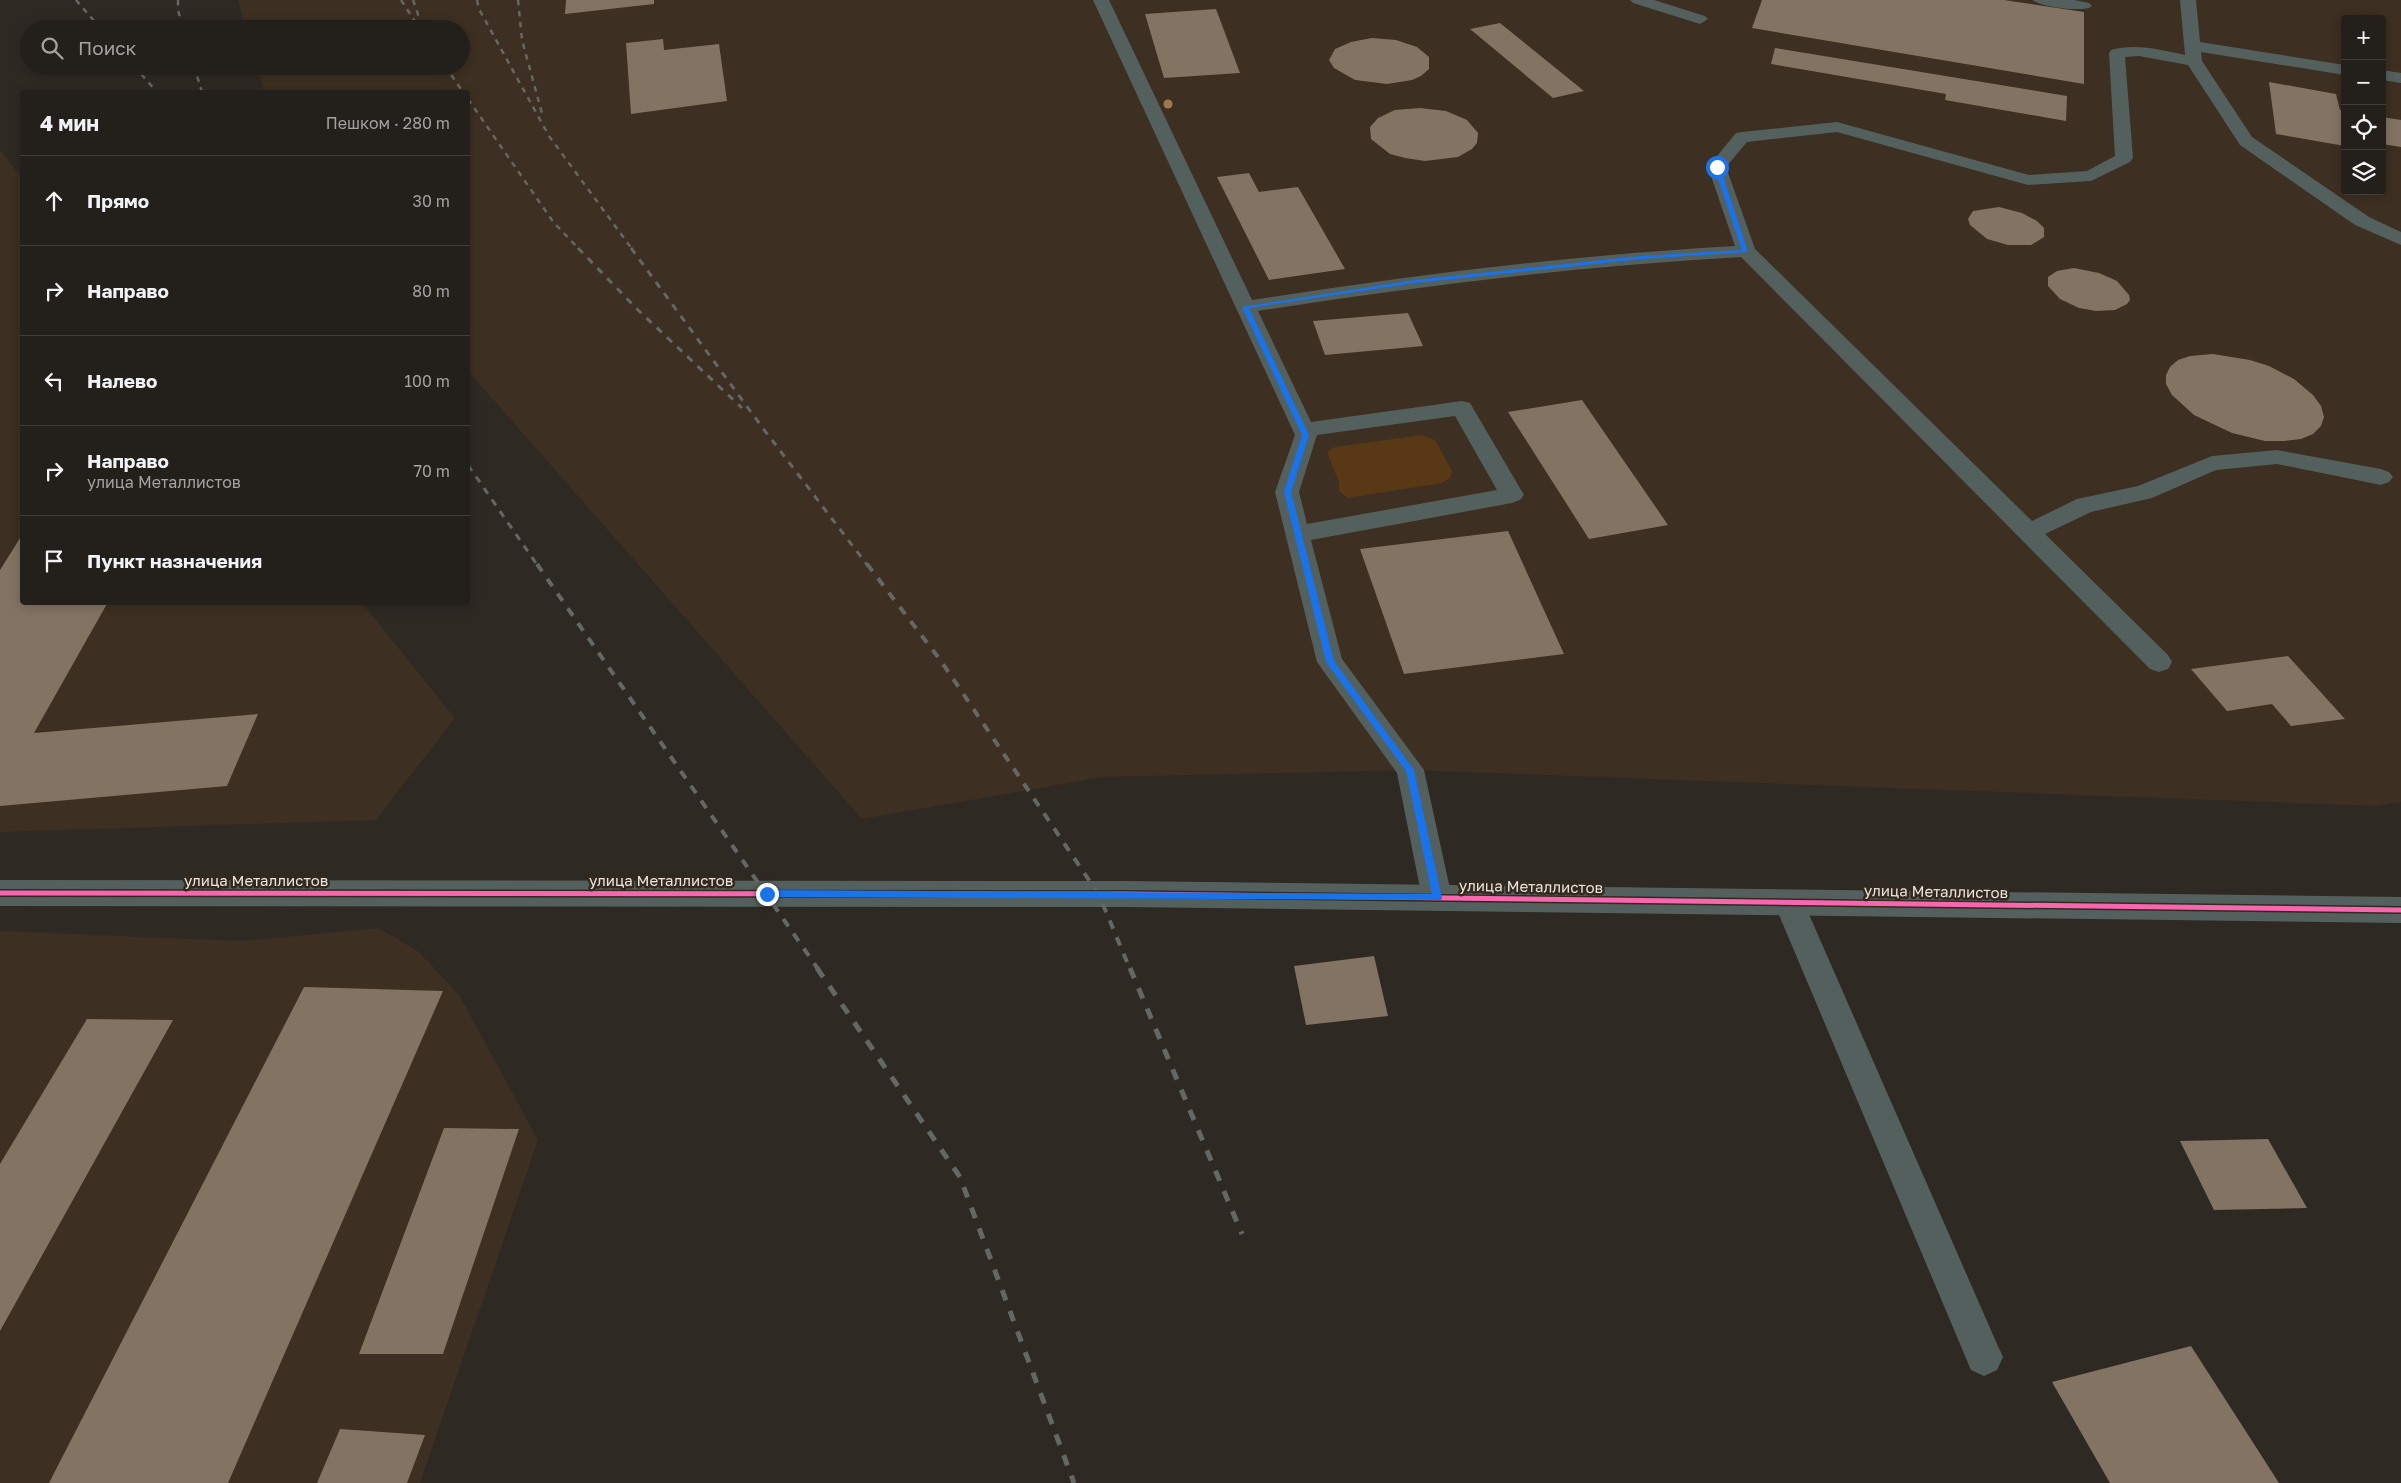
<!DOCTYPE html>
<html lang="ru">
<head>
<meta charset="utf-8">
<style>
	:root { --surface:#231f1b; --page:#2b2724; --text:#f1f3f6; --muted:#a3a2a3; --line:#403d3a }
	body { margin:0; font-family:"Golos Text",sans-serif; background:var(--page); color:var(--text) }
	.controls { position:absolute; right:15px; top:15px; display:grid; overflow:hidden; border-radius:5px; box-shadow:0 2px 12px #0003 }
	.controls button { width:45px; height:45px; display:grid; place-items:center; padding:0; border:0; border-bottom:1px solid var(--line); background:var(--surface); color:var(--text); font:25px sans-serif }
	.stop { position:absolute; width:15px; height:15px; margin:-11px; border:4px solid #1a73e8; border-radius:50%; background:#fff }
	.stop.end { background:#1a73e8; border-color:#fff; box-shadow:0 1px 5px #0008 }
	.list { margin:0; padding:0; list-style:none }
	h2 { display:flex; justify-content:space-between; align-items:center; height:65px; margin:0; padding:0 20px; font-size:21px }
	h2 small { font-size:16px; font-weight:400; color:var(--muted) }
	.list li { display:grid; grid-template-columns:32px 1fr auto; gap:15px; align-items:center; box-sizing:border-box; height:90px; padding:0 20px; border-top:1px solid var(--line) }
	.list b { display:block; font-size:19px; white-space:nowrap }
	.list p { margin:0; font-size:16px; white-space:nowrap; color:var(--muted) }
	.list em { font-size:16px; font-style:normal; color:var(--muted) }
	.icon { flex:none; width:28px; height:28px; fill:none; stroke:currentColor; stroke-width:2; stroke-linecap:round; stroke-linejoin:round }
	.map { position:relative; flex:none; width:2401px; height:1483px; overflow:hidden }
	.search { position:absolute; background:var(--surface); box-shadow:0 2px 12px #0003; left:20px; top:20px; width:450px; height:55px; display:flex; align-items:center; gap:12px; box-sizing:border-box; padding:0 18px; border-radius:28px; color:var(--muted); font-size:19px }
	.panel { position:absolute; background:var(--surface); box-shadow:0 2px 12px #0003; left:20px; top:90px; width:450px; height:515px; border-radius:5px }
	.map>svg:first-child { display:block }
	.built { fill:#3d2f21; fill-rule:evenodd }
	.green { fill:#593915 }
	.building { fill:#837363 }
	.lines { fill:none; stroke-linecap:round; stroke-linejoin:round }
	.service { fill:#54605d; fill-rule:evenodd }
	.tertiary { fill:#54605d; fill-rule:evenodd }
	.rail-far3 { stroke:#636865; stroke-width:2.5; stroke-dasharray:5.5 5.5; stroke-linecap:butt }
	.rail-far2 { stroke:#636865; stroke-width:3; stroke-dasharray:7 7; stroke-linecap:butt }
	.rail-far1 { stroke:#636865; stroke-width:4; stroke-dasharray:9 9; stroke-linecap:butt }
	.rail { stroke:#636865; stroke-width:5; stroke-dasharray:11 11; stroke-linecap:butt }
	.cycleway-casing { stroke:#33291f; stroke-width:8 }
	.cycleway { stroke:#f766af; stroke-width:5 }
	.tree { fill:#a1784e }
	.route { fill:#1a73e8 }
	.labels { text-anchor:middle; stroke-width:5; stroke-linejoin:round; paint-order:stroke }
	.street-label { font-size:15px; fill:#ece5de; stroke:#33291f }
</style>
</head>
<body>
<div class="map">
<svg width="2401" height="1483" viewBox="0 0 2401 1483">
	<rect width="100%" height="100%" fill="#2f2924"/>
	<!-- built -->
	<g class="built">
		<path d="M238,0H2401V802L2376,806L1410,770L1103,777L862,819L468,371V92H264L257,66H461V29H246ZM2345,19H2382V191H2345Z"/>
		<path d="M0,150L22,178V602L362,603L455,718L376,820L0,832Z"/>
		<path d="M379,928L419,952L459,995L538,1140L420,1483H0V931L243,941Z"/>
	</g>
	<!-- green -->
	<path class="green" d="M1422,435L1435,440L1452,471L1450,478L1442,483L1348,498L1339,491V482L1328,455V451L1335,447Z"/>
	<!-- building -->
	<g class="building">
		<path d="M566,0H654V4L565,14Z"/>
		<path d="M1762,0H2004L2084,12V84L1752,28Z"/>
		<path d="M1216,9L1240,73L1164,78L1145,14Z"/>
		<path d="M1500,23L1584,91L1553,98L1470,29Z"/>
		<path d="M1372,38L1396,40L1417,47L1429,57V69L1421,76L1412,80L1387,84L1355,80L1334,68L1329,60L1335,49L1351,42Z"/>
		<path d="M663,39L664,50L719,44L727,101L631,114L626,43Z"/>
		<path d="M1775,48L2067,96L2066,121L1945,100L1946,94L1771,64Z"/>
		<path d="M2269,82L2336,94L2340,110H2345V146L2276,134Z"/>
		<path d="M1420,108L1446,111L1467,120L1478,133L1477,143L1472,149L1458,157L1425,161L1405,158L1390,154L1371,139L1370,127L1378,118L1395,110Z"/>
		<path d="M2382,117L2401,120V147L2382,144Z"/>
		<path d="M1249,173L1259,192L1298,187L1345,269L1269,280L1217,177Z"/>
		<path d="M1999,207L2022,213L2037,221L2044,228V237L2031,245H2008L1987,239L1970,225L1968,219L1973,211Z"/>
		<path d="M2074,268L2099,273L2117,281L2129,295L2130,300L2127,304L2115,310L2096,311L2079,308L2060,299L2048,286V277L2057,271Z"/>
		<path d="M1408,313L1423,346L1325,355L1313,321Z"/>
		<path d="M2213,354L2250,360L2269,366L2294,379L2313,395L2321,406L2324,417L2321,426L2313,434L2301,439L2284,441H2265L2232,433L2194,415L2172,395L2166,384V375L2170,367L2178,360L2190,356Z"/>
		<path d="M1582,400L1668,525L1589,539L1508,412Z"/>
		<path d="M1508,531L1564,654L1404,674L1360,549Z"/>
		<path d="M22,535V602H108L34,733L258,714L227,786L0,806V570Z"/>
		<path d="M2288,656L2345,719L2291,726L2272,704L2227,711L2191,669Z"/>
		<path d="M1374,956L1388,1016L1306,1025L1294,966Z"/>
		<path d="M304,987L443,991L228,1483H49Z"/>
		<path d="M87,1019L173,1020L0,1331V1164Z"/>
		<path d="M444,1128L519,1129L443,1354H359Z"/>
		<path d="M2268,1139L2307,1208L2214,1210L2180,1141Z"/>
		<path d="M2191,1346L2279,1483H2110L2052,1382Z"/>
		<path d="M340,1429L425,1435L407,1483H317Z"/>
	</g>
	<g class="lines">
		<!-- service -->
		<g class="service">
			<path d="M1093,0H1109L1252,300C1413,275 1573,255 1735,246L1708,167L1736,133L1742,132L1837,122L2029,175L2087,171L2115,156L2109,53L2111,50C2136,43 2161,50 2185,55L2180,0H2196L2200,42L2345,65V75L2201,52L2202,61L2252,137L2369,217L2401,232V245L2355,225L2240,145L2188,65L2139,56L2125,57L2133,158L2130,162L2091,181L2028,185L1837,132L1747,142L1726,167L1755,249L2032,521L2077,499L2138,486L2212,456L2277,450L2381,469L2389,472L2393,477L2389,482L2381,485L2277,464L2216,470L2152,498L2091,512L2045,534L2168,655L2172,662L2168,669L2159,672L2150,669L1741,257C1579,266 1418,286 1258,311L1311,422L1462,401L1470,403L1524,495L1520,500L1512,503L1311,540L1342,659L1424,770L1452,898L1448,907L1437,911L1426,907L1422,898L1397,773L1317,662L1275,492L1295,435ZM1455,416L1497,490L1307,524L1299,492L1317,435Z"/>
			<path d="M1630,0H1654L1705,16L1708,19L1700,24L1633,3Z"/>
			<path d="M2033,0H2074L2089,3L2092,6C2086,13 2039,7 2033,0Z"/>
			<path d="M2382,70L2401,73V83L2382,80Z"/>
			<path d="M1789,890L1800,894L1804,903L1997,1344L2003,1357L1997,1370L1984,1376L1971,1370L1774,903L1778,894Z"/>
		</g>
		<!-- tertiary -->
		<path class="tertiary" d="M0,880L1125,881L2401,897V923L1125,907L0,906Z"/>
		<!-- rail-far3 -->
		<g class="rail-far3">
			<path d="M76,0L101,29"/>
			<path d="M178,0V10L183,29"/>
			<path d="M401,0L420,29"/>
			<path d="M413,0L421,23"/>
			<path d="M477,0L479,9L549,136L632,249"/>
			<path d="M518,0L522,40L543,117"/>
			<path d="M134,66L157,92"/>
			<path d="M194,66L202,92"/>
			<path d="M445,66L463,92"/>
			<path d="M468,99L554,223L579,249"/>
		</g>
		<!-- rail-far2 -->
		<g class="rail-far2">
			<path d="M578,248L638,310L742,408"/>
			<path d="M631,248L762,427L868,566"/>
			<path d="M468,465L538,566"/>
		</g>
		<!-- rail-far1 -->
		<g class="rail-far1">
			<path d="M537,564L818,969"/>
			<path d="M867,564L941,661L1099,895L1130,969"/>
		</g>
		<!-- rail -->
		<g class="rail">
			<path d="M817,968L960,1177L1074,1483"/>
			<path d="M1130,968L1242,1234"/>
		</g>
		<defs>
			<path id="cycleway" d="M0,893L1125,894L2401,910"/>
		</defs>
		<!-- cycleway casing -->
		<use href="#cycleway" class="cycleway-casing"/>
		<!-- cycleway -->
		<use href="#cycleway" class="cycleway"/>
	</g>
	<!-- trees -->
	<circle class="tree" cx="1168" cy="104" r="4.5"/>
	<!-- route -->
	<path class="route" d="M1717,165L1720,167L1748,252L1641,259L1415,283L1249,308L1309,435L1291,492L1334,661L1414,770L1442,898L1441,900L764,897L762,894L767,890L1432,894L1406,771L1326,662L1284,492L1302,435L1242,307L1415,280L1641,256L1742,250L1714,167Z"/>
	<g class="labels">
		<!-- street labels -->
		<g class="street-label">
			<text x="256" y="886">улица Металлистов</text>
			<text x="661" y="886">улица Металлистов</text>
			<text transform="translate(1531 887) rotate(1)" y="5">улица Металлистов</text>
			<text transform="translate(1936 892) rotate(1)" y="5">улица Металлистов</text>
		</g>
	</g>
</svg>
<div class="controls">
<button>+</button>
<button>−</button>
<button><svg class="icon" aria-label="locate" viewBox="0 0 24 24"><circle cx="12" cy="12" r="6"/><path d="M12 2v4M12 18v4M2 12h4M18 12h4"/></svg></button>
<button><svg class="icon" aria-label="layers" viewBox="0 0 24 24"><path d="M12 4l9 5-9 5-9-5zM3 14l9 5 9-5"/></svg></button>
</div>
<div class="stop" style="left:1717px;top:167px"></div>
<div class="stop end" style="left:767px;top:894px"></div>
<div class="search"><svg class="icon" aria-label="search" viewBox="0 0 24 24"><circle cx="10" cy="10" r="6"/><path d="M15 15l6 6"/></svg>Поиск</div>
<section class="panel">
<h2>4 мин<small>Пешком · 280 m</small></h2>
<ul class="list">
<li><svg class="icon" aria-label="ahead" viewBox="0 0 24 24"><path d="M12 20V5M6 11l6-6 6 6"/></svg><div><b>Прямо</b></div><em>30 m</em></li>
<li><svg class="icon" aria-label="right" viewBox="0 0 24 24"><path d="M7 20v-9h11M14 6l5 5-5 5"/></svg><div><b>Направо</b></div><em>80 m</em></li>
<li><svg class="icon" aria-label="left" viewBox="0 0 24 24"><path d="M17 20v-9H6M10 6l-5 5 5 5"/></svg><div><b>Налево</b></div><em>100 m</em></li>
<li><svg class="icon" aria-label="right" viewBox="0 0 24 24"><path d="M7 20v-9h11M14 6l5 5-5 5"/></svg><div><b>Направо</b><p>улица Металлистов</p></div><em>70 m</em></li>
<li><svg class="icon" aria-label="arrive" viewBox="0 0 24 24"><path d="M6 21V4h12l-3 4 3 4H6"/></svg><div><b>Пункт назначения</b></div></li>
</ul>
</section>
</div>
</body>
</html>
